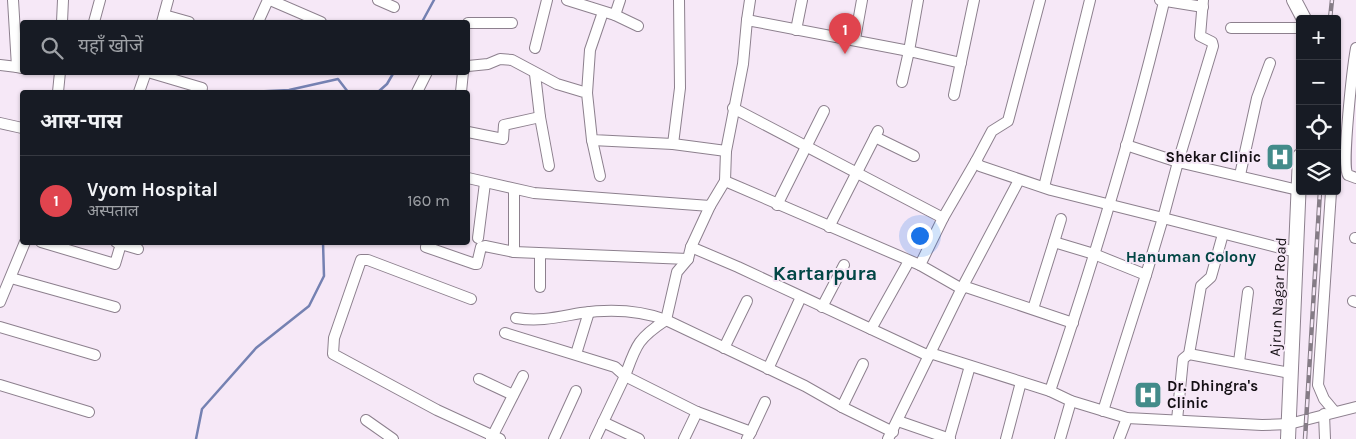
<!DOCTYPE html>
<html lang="hi">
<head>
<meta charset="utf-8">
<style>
	:root { --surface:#171b24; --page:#20242c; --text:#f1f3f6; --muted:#9ea1a6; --line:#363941; --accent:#438b8a }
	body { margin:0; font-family:Karla,"Noto Sans Devanagari",sans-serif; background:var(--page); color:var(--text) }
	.controls { position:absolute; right:15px; top:15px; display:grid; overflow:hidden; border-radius:5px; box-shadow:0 1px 4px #0004 }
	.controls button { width:45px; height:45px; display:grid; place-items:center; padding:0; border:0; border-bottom:1px solid var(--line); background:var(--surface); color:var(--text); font:25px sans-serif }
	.you { position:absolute; left:919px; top:235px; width:18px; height:18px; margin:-12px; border:4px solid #fff; border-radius:50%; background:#1a73e8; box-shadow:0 0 0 8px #1a73e833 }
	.badge { display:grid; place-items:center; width:32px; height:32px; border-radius:50%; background:var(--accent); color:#fff; font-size:16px; font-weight:700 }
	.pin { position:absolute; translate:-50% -41px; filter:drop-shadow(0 1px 2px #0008) }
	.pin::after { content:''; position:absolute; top:26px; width:18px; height:15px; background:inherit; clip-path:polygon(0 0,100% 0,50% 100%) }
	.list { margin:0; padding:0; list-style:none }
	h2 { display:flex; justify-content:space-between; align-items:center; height:65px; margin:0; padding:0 20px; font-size:21px }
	h2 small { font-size:16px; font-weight:400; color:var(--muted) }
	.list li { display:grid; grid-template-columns:32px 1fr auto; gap:15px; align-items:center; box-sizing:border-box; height:90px; padding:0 20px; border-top:1px solid var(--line) }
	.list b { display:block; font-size:19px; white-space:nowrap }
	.list p { margin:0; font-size:16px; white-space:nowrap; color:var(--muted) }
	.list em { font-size:16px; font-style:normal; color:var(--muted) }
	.icon { flex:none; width:28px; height:28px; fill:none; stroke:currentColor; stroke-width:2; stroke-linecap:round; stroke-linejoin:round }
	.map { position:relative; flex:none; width:1356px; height:439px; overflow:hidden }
	.search { position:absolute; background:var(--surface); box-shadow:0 1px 4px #0004; left:20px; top:20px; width:450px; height:55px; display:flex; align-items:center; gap:12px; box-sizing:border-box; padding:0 18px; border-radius:5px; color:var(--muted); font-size:19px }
	.panel { position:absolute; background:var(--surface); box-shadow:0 1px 4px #0004; left:20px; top:90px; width:450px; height:155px; border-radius:5px }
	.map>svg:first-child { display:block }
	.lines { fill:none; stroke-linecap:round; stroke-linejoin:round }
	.stream { stroke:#7581b2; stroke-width:2.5 }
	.street-casing { stroke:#8d808e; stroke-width:12 }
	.secondary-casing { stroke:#8d808e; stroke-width:16 }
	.street { stroke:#fff; stroke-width:10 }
	.secondary { stroke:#fff; stroke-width:14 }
	.rail-casing { stroke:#857c86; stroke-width:4.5 }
	.rail { stroke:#f6e8f7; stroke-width:2.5; stroke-dasharray:8; stroke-linecap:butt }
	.labels { text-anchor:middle; stroke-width:4; stroke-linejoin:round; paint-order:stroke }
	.poi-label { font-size:15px; font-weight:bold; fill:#140f14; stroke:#f6e8f7; text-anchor:end }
	.street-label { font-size:15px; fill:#140f14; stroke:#f6e8f7 }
	.neighbourhood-label { font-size:16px; font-weight:bold; fill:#024645; stroke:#f6e8f7 }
	.district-label { font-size:20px; font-weight:bold; fill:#024645; stroke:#f6e8f7 }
</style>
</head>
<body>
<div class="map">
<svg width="1356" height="439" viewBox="0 0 1356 439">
	<rect width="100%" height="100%" fill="#f6e8f7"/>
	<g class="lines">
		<!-- stream -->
		<g class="stream">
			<path d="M422,22L434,0"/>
			<path d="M250,92L289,90L338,79L348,92"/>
			<path d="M378,92L387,84L394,72"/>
			<path d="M196,439L202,409L256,348L309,306L324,276L323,242"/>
		</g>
		<defs>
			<g id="street">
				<path d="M13,0L17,67L22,68"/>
				<path d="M270,0L321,22"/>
				<path d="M378,0L394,7"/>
				<path d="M567,0L615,15L638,26"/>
				<path d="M1040,0L1008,121L992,131L976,161L980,166L1051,190L1163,218L1178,162L1298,190"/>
				<path d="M1160,0L1203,7"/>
				<path d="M1164,2C1133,133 1093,263 1050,391L1071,401L1127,418L1262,425L1289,424L1356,407"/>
				<path d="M164,15L189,22"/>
				<path d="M615,15L620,0"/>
				<path d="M747,20L750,0"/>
				<path d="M62,22L63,0"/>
				<path d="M94,22L100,0"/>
				<path d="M162,22L168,0"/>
				<path d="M258,22L268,0"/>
				<path d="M468,23H512"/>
				<path d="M1231,28H1300"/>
				<path d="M796,30L802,0"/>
				<path d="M855,39L862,0"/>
				<path d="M535,48L547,0"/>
				<path d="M1356,48C1353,65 1341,166 1348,175L1356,178"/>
				<path d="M0,65L17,67"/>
				<path d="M468,66L488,64L500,59L512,60L557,84L587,93L592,140L673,144L726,151L743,64L747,20L909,51L918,0"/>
				<path d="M148,72L202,88"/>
				<path d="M535,74L540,117L549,166"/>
				<path d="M902,82L909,51L961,63"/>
				<path d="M58,92L60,72"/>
				<path d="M139,92L146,72"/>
				<path d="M417,92L427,72"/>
				<path d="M461,92L463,72"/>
				<path d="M587,93L590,50L603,12"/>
				<path d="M954,95L974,0"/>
				<path d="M733,108L943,218L920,265L962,289"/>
				<path d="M0,123L22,128"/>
				<path d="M468,132L503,139L504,125L540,117"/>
				<path d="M875,137L914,156"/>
				<path d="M592,140L600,176"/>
				<path d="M673,144L680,88L679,0"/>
				<path d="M1126,145L1178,162L1213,46L1212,42L1200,36L1203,0"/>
				<path d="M726,151L725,181L920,265"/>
				<path d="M1240,175L1257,98L1270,63"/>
				<path d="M468,178L534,193L710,206L725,181"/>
				<path d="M1019,180L963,286L1073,323"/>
				<path d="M1044,187L1090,0"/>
				<path d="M514,189V252"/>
				<path d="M1331,192L1318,385L1324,399L1334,411"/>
				<path d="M777,205L824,111"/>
				<path d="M710,206L691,247L738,267L929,356"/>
				<path d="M943,218L976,161"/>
				<path d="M829,227L878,131"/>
				<path d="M478,238L485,183"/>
				<path d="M1355,238H1356"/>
				<path d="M41,242L115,264L121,244L116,242"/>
				<path d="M427,242L426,247L475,264H477L481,247L485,246L514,252L688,259"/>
				<path d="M1054,242L1061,219"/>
				<path d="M121,244L138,249"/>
				<path d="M691,247L688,259L677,272L666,320L805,386L842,407L893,432"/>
				<path d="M11,278L115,307"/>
				<path d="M540,287V254"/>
				<path d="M471,299L368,260H361L334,338L333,354L437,410L500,439"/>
				<path d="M1353,301L1356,302"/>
				<path d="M0,302L25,242"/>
				<path d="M822,307L844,265"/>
				<path d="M1033,309L1054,242L1094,254L1146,275L1163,218L1296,252"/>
				<path d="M516,318C540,322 558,317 581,313C610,309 639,310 666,320"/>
				<path d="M666,320C637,339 636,346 625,376L697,412L751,432L747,439"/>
				<path d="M0,327L95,355"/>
				<path d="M871,329L909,261"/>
				<path d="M505,333L615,367L625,376L595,439"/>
				<path d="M724,348L747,301"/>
				<path d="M930,353L1050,391"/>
				<path d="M576,354L589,312"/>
				<path d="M1189,354L1290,373"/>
				<path d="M1239,362L1248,292"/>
				<path d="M768,369L801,297"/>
				<path d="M479,379L513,395"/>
				<path d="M0,385L89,412"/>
				<path d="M842,407L863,364"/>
				<path d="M1103,411L1146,275"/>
				<path d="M1324,414L1325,439"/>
				<path d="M366,420L393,439"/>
				<path d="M1177,420L1183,359L1189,354L1201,286L1211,277L1223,234"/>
				<path d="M898,421L950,439"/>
				<path d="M603,422L639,439"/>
				<path d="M751,432L765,402"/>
				<path d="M491,439L523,376"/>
				<path d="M554,439L576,391"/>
				<path d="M684,439L697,412"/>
				<path d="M888,439L963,286"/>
				<path d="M949,439L970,366"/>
				<path d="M1006,439L1021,382"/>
				<path d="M1060,439L1071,401"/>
				<path d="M1119,439L1127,418"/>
			</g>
			<g id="secondary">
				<path d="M1294,0L1304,19"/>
				<path d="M1288,439L1300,156"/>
			</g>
		</defs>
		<!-- street casing -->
		<use href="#street" class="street-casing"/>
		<!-- secondary casing -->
		<use href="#secondary" class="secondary-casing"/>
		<!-- street -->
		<use href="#street" class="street"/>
		<!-- secondary -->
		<use href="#secondary" class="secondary"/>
		<defs>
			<g id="rail">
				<path d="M1330,19L1332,0"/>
				<path d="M1305,439L1320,191"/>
			</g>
		</defs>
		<!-- rail casing -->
		<use href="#rail" class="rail-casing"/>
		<!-- rail -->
		<use href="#rail" class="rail"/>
	</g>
	<!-- icons -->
	<defs>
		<symbol id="hospital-square" viewBox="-11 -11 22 22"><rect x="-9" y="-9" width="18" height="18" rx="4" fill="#438b8a" stroke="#f6e8f7"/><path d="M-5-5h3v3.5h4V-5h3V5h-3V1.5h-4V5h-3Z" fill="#fff"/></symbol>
	</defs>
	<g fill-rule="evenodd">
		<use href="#hospital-square" x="1264" y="141" width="32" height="32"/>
		<use href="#hospital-square" x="1132" y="379" width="32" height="32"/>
	</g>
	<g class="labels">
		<!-- poi labels -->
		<g class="poi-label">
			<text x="1261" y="162">Shekar Clinic</text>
			<text x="1167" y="391" text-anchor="start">Dr. Dhingra's<tspan x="1167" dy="17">Clinic</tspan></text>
		</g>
		<!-- street labels -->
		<g class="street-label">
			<text transform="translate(1278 297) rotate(-87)" y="5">Ajrun Nagar Road</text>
		</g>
		<!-- neighbourhood labels -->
		<g class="neighbourhood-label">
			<text x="1191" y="262">Hanuman Colony</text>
		</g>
		<!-- district labels -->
		<g class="district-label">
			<text x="825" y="280">Kartarpura</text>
		</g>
	</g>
</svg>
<div class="controls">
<button>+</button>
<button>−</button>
<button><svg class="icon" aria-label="locate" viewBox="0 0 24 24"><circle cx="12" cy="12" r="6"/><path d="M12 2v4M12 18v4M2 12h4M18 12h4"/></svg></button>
<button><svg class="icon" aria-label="layers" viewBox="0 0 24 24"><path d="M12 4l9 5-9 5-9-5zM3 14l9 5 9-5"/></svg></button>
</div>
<div class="you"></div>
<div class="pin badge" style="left:845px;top:54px;background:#e0444e">1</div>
<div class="search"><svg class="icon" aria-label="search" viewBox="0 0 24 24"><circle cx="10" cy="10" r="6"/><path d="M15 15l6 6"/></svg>यहाँ खोजें</div>
<section class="panel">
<h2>आस-पास<small></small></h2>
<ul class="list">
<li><span class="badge" style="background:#e0444e">1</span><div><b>Vyom Hospital</b><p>अस्पताल</p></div><em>160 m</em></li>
</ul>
</section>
</div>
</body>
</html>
